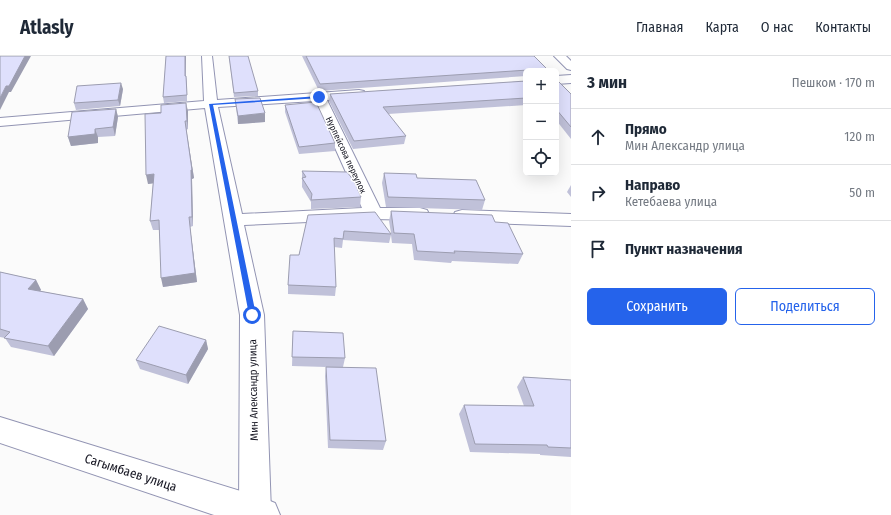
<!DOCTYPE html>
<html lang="ru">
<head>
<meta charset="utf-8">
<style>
	:root { --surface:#fff; --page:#f2f2f3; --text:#1f2937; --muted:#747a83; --line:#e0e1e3; --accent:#2563eb }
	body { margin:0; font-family:"Fira Sans Condensed",sans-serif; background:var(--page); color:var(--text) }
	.controls { position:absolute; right:12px; top:12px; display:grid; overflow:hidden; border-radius:6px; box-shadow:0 4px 16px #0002 }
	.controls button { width:36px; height:36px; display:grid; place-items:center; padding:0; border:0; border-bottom:1px solid var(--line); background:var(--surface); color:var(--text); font:20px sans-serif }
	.stop { position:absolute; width:12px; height:12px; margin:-9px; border:3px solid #2563eb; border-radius:50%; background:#fff }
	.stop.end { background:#2563eb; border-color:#fff; box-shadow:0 1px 4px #0008 }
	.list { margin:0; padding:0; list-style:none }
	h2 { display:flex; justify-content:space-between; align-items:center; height:52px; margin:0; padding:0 16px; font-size:17px }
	h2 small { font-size:13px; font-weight:400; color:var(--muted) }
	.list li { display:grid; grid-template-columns:26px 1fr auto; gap:12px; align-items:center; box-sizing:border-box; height:56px; padding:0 16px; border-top:1px solid var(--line) }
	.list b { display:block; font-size:15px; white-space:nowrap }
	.list p { margin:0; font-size:13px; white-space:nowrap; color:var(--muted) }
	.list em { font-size:13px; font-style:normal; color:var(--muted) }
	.actions { display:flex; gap:8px; padding:12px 16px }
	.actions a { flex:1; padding:9px 0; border:1px solid var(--accent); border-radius:6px; text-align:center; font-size:14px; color:var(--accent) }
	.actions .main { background:var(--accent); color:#fff }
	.icon { flex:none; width:22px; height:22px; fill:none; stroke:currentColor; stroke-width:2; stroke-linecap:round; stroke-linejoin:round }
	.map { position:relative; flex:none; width:571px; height:459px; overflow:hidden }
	header { display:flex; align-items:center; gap:24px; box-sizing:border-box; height:56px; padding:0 20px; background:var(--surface); border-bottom:1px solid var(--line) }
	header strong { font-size:19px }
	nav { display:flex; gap:22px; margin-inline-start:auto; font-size:14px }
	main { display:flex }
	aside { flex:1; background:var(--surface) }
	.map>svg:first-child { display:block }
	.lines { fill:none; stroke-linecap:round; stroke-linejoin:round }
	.street-casing { stroke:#9294b3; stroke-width:2 }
	.secondary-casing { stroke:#9294b3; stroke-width:2 }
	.street { fill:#fff; fill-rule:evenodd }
	.secondary { fill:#fff; fill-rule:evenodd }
	.wall { fill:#c0c1d9 }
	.shaded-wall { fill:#9c9db0 }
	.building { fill:#dfe0fc; stroke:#9c9db0 }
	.route { fill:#2563eb }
	.labels { text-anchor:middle; stroke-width:3; stroke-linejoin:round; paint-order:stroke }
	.far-street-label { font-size:9px; fill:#151521; stroke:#fff }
	.street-label { font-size:11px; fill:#151521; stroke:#fff }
	.near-street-label { font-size:13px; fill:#151521; stroke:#fff }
</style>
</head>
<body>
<header>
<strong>Atlasly</strong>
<nav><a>Главная</a><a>Карта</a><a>О нас</a><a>Контакты</a></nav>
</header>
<main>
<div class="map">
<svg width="571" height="459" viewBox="0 0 571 459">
	<rect width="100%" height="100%" fill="#fbfbfb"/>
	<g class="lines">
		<defs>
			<g id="street">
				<path d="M202,0H212L217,44L359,34L364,35L365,38L364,41L359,42L327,44L380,152H420L427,154L429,158L427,162L420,164L373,163L244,169L264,259L271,456L270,459H240L239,456L240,259L205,52L0,70V62L204,45ZM314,45L362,152L242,158L218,51Z"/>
				<path d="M571,19V27L556,28V20Z"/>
				<path d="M462,154L571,158V170L462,166L455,164L453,160L455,156Z"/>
			</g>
			<g id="secondary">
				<path d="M554,0H566L571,5V14L567,13Z"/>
				<path d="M0,361L263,442L275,447L280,459H214L0,387Z"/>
			</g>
		</defs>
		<!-- street casing -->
		<use href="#street" class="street-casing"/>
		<!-- secondary casing -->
		<use href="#secondary" class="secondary-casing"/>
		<!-- street -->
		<use href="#street" class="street"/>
		<!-- secondary -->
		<use href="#secondary" class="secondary"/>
	</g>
	<!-- wall -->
	<g class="wall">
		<path d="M166,0H186V20L187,26V45L164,47L163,41Z"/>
		<path d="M229,0L258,35V40L234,41Z"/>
		<path d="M302,0H534L549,15H526V20L319,35Z"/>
		<path d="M556,23L571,38V83L556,64Z"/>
		<path d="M526,25V49L388,58L406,80L404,88L353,93L329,45L330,38Z"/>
		<path d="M123,33L120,50L76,54L74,47Z"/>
		<path d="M235,43L265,66L238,68Z"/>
		<path d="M285,49L335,87V95L299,98L285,56Z"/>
		<path d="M116,53L118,61L115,80L98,81V87L71,90L68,81Z"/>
		<path d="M188,55V73L186,74L194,122L192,123L193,170L190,171L197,226L163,231L159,174H153L150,165L153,127L148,128L161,57Z"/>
		<path d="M302,115L361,141L360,151L311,153V146L302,131Z"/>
		<path d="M384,117L417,122L485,144L482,154L386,151L382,127Z"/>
		<path d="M571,129V141L567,136Z"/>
		<path d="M391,155L495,166L523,198L518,208L452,205L451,207L414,204L412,188L392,187L391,179L389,187L343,184L342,192L334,191L336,231L335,240L288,238V229L299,199L308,159L391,177L389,165Z"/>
		<path d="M0,216L36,224L41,234L40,235L83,243L88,253L54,300L11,291L5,282L0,281Z"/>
		<path d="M293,275L345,302L343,311L386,385L383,394L328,392L325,320L326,311L292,310Z"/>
		<path d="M206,284L208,293L188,328L140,313L136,304Z"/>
		<path d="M523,321L571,324V401L540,399V398L470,396L459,358L464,349L524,350L517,331Z"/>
	</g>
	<!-- shaded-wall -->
	<g class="shaded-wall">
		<path d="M25,0H31L11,36H9L0,54V42L6,30Z"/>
		<path d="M185,0H186L185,26Z"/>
		<path d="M121,27L123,33L120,50L118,44Z"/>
		<path d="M186,47L188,55V73L187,65Z"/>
		<path d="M116,53L118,61L115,80L113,71Z"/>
		<path d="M265,57V66L238,68V60Z"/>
		<path d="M185,65L194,122L192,123L193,170L192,161Z"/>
		<path d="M95,73L98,81V87L71,90L68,81Z"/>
		<path d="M154,118L156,127L148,128L146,119Z"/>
		<path d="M189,161L190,171L197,226L163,231L161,222Z"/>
		<path d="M36,224L41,234L33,242L28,233Z"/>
		<path d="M83,243L88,253L54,300L48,290Z"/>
		<path d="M206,284L208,293L188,328L186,319Z"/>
	</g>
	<!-- building -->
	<g class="building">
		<path d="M0,0H25L9,30H6L0,42Z"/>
		<path d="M166,0H185V20H186L187,39L163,41Z"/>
		<path d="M229,0H248L258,35L234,37Z"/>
		<path d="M306,0H534L549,15H530L528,14L320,28Z"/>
		<path d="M556,23L571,38V71L556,53Z"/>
		<path d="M526,25V42L383,51L406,80L354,85L330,38Z"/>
		<path d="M121,27L118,44L74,47L77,30Z"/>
		<path d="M260,42L265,57L238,60L235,43Z"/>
		<path d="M316,46L335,87L299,91L285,49Z"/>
		<path d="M186,47L187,65H185L192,114H191L192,161H189L195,217L161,222L159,164L150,165L154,118L146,119L145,58L161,57V49Z"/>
		<path d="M116,53L113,71L95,73V78L68,81L72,56Z"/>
		<path d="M302,115L347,116L354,125L361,141L311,144L312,138L302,122L306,121Z"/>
		<path d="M384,117L416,118L417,122L476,124L485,144L388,141Z"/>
		<path d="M391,155L492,159L495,166L508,167L523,198L454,195L455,197L417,195L414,178L394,177Z"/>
		<path d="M375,156L391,178L344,175L343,183L334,182L336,231L288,229L290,199H299L308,159Z"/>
		<path d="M0,216L36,224L28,233L83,243L48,290L4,282L10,276L0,273Z"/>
		<path d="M159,270L206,284L186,319L136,304Z"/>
		<path d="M293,275L343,277L345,302L292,301Z"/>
		<path d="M326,311L376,312L386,385L330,384Z"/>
		<path d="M523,321L571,324V392L548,391L547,389L475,388L464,349L534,350Z"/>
	</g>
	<!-- route -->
	<path class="route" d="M319,40L320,42L213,49L256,259L252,262L249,259L209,48Z"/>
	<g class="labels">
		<!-- far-street labels -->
		<g class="far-street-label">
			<text transform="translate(346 99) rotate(65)" y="3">Нурпейсова переулок</text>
		</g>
		<!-- street labels -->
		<g class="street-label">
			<text transform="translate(253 334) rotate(-91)" y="4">Мин Александр улица</text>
		</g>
		<!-- near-street labels -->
		<g class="near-street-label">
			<text transform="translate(131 416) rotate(18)" y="5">Сагымбаев улица</text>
		</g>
	</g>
</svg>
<div class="controls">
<button>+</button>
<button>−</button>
<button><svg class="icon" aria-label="locate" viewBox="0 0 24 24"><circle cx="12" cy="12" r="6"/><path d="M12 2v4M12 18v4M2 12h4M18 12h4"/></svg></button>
</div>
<div class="stop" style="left:252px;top:259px"></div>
<div class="stop end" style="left:319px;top:41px"></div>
</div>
<aside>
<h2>3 мин<small>Пешком · 170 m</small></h2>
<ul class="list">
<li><svg class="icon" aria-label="ahead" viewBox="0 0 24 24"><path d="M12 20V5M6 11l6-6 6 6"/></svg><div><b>Прямо</b><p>Мин Александр улица</p></div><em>120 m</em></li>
<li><svg class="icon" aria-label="right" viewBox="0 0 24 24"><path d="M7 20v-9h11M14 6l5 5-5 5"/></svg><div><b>Направо</b><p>Кетебаева улица</p></div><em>50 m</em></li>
<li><svg class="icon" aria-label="arrive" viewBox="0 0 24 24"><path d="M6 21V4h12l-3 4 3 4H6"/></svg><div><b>Пункт назначения</b></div></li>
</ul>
<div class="actions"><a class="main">Сохранить</a><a>Поделиться</a></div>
</aside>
</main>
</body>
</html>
